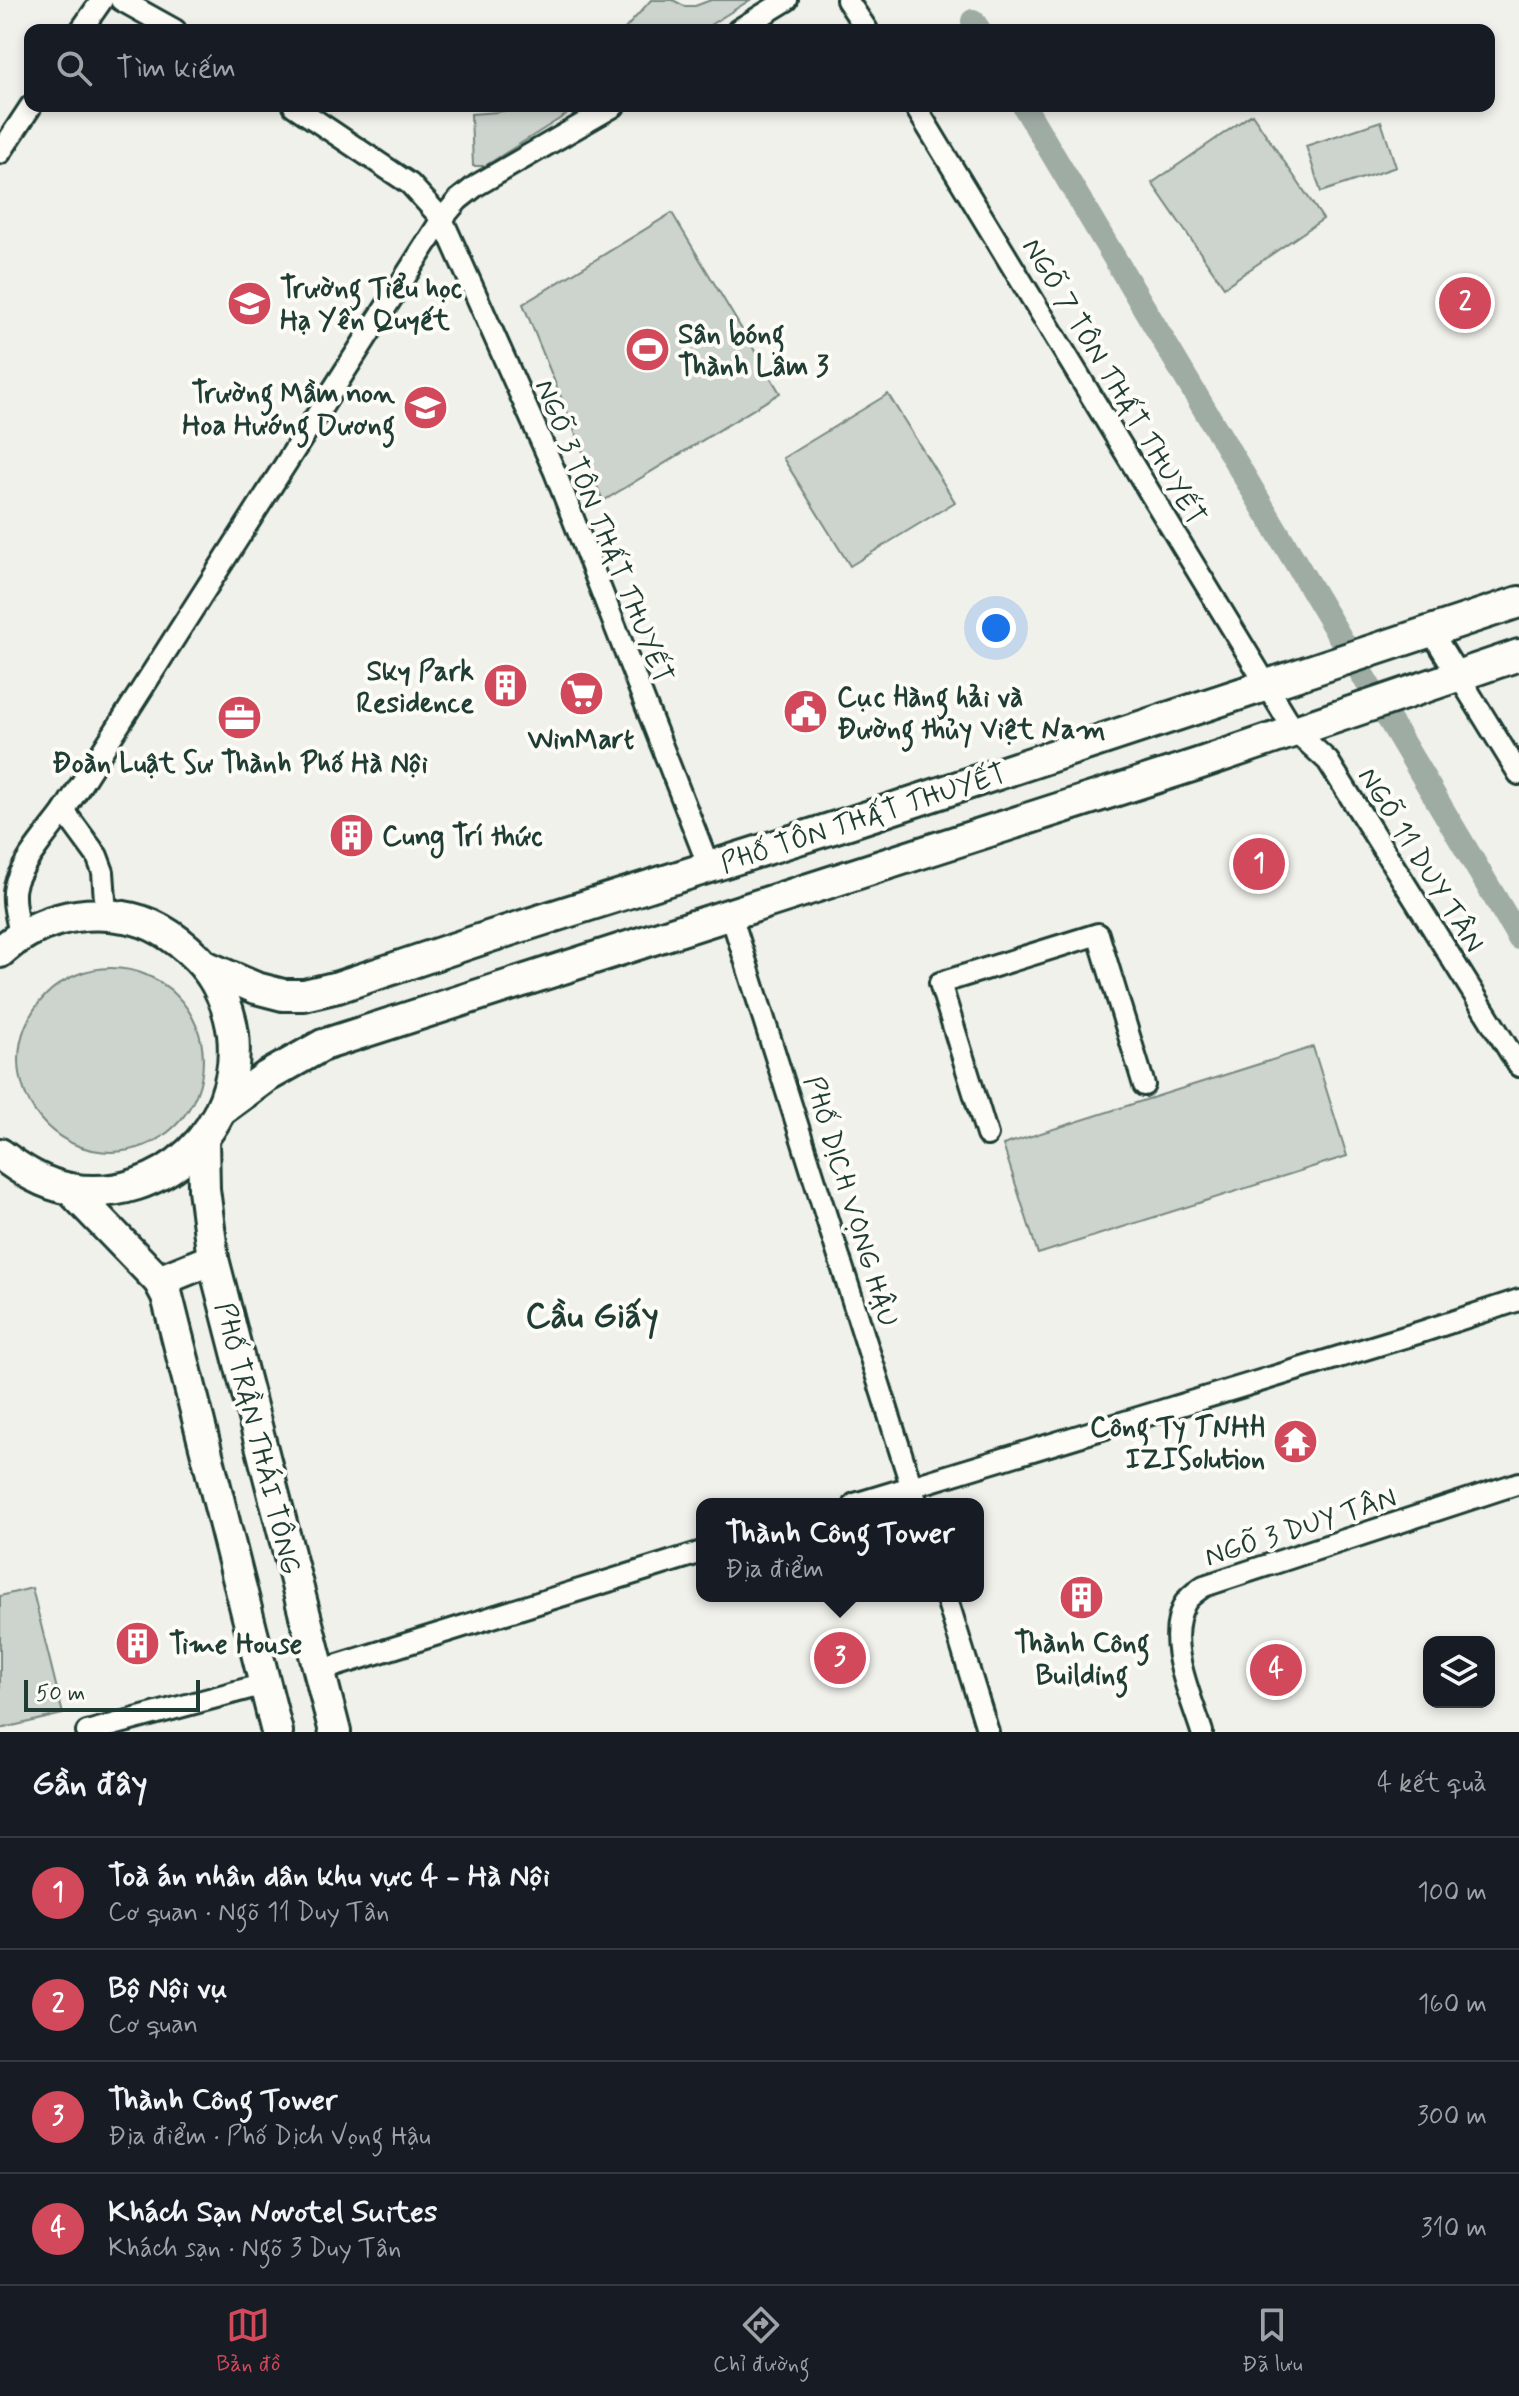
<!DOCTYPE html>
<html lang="vi">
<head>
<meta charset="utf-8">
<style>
	:root { --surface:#171b24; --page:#242831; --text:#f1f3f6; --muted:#9ea1a6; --line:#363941; --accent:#d1495b }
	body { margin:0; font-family:Mynerve,sans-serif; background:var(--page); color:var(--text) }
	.controls { position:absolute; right:24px; bottom:24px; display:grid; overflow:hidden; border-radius:16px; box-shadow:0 4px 12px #0003 }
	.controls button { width:72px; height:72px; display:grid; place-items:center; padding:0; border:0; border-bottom:2px solid var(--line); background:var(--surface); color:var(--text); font:40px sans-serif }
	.scale { position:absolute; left:24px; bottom:20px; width:176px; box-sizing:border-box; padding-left:8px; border:4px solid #1f3d34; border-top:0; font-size:22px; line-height:28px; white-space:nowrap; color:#1f3d34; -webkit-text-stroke:6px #fdfcf7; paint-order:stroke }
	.you { position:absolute; left:996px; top:628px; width:28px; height:28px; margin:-20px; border:6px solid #fff; border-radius:50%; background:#1a73e8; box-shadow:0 0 0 12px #1a73e833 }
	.badge { display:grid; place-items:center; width:52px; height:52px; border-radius:50%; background:var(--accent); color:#fff; font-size:26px; font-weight:700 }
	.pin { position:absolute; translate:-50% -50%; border:4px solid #fff; box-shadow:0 2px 8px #0006 }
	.popup { position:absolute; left:696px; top:1498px; width:288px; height:104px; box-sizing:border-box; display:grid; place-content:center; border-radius:16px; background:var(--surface); filter:drop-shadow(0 2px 6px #0005); font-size:26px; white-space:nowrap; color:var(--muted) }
	.popup b { font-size:30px; color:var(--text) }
	.popup::after { content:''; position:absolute; left:50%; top:100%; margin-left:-16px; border:16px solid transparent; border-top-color:var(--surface) }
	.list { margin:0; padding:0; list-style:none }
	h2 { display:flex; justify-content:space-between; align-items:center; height:104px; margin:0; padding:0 32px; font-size:34px }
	h2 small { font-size:26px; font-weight:400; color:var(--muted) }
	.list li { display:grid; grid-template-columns:52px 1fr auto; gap:24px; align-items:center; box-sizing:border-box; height:112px; padding:0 32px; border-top:2px solid var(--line) }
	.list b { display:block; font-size:30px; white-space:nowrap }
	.list p { margin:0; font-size:26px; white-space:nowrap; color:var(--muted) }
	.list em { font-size:26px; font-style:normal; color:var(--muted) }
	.icon { flex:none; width:44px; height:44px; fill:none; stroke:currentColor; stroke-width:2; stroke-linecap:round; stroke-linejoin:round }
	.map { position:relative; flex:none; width:1519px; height:1732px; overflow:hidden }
	.search { position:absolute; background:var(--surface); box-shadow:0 4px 12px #0003; left:24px; right:24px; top:24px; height:88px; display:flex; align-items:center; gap:20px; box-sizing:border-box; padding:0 28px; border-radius:16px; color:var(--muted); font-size:30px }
	.sheet { height:552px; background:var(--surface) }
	nav { display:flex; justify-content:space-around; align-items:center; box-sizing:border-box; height:112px; border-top:2px solid var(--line); background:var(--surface); font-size:22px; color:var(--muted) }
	nav a { display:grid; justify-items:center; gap:4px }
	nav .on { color:var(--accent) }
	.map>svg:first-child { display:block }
	.green { fill:#cdd3cd; stroke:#768880; stroke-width:2 }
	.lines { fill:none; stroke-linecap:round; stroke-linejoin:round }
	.canal { stroke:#9faca4; stroke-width:24 }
	.minor-casing { stroke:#1f3d34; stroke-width:26 }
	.secondary-casing { stroke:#1f3d34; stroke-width:36 }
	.minor { stroke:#fdfcf7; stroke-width:20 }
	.secondary { stroke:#fdfcf7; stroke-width:30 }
	.labels { text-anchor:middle; stroke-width:8; stroke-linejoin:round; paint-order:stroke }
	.poi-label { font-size:28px; font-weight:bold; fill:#1f3d34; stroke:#fdfcf7; text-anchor:start }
	.street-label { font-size:28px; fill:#1f3d34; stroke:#fdfcf7 }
	.district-label { font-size:36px; font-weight:bold; fill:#1f3d34; stroke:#fdfcf7 }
</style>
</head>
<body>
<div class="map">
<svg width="1519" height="1732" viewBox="0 0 1519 1732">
	<rect width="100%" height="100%" fill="#f0f1eb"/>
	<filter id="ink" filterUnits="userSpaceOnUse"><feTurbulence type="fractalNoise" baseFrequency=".0125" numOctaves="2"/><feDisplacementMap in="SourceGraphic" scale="16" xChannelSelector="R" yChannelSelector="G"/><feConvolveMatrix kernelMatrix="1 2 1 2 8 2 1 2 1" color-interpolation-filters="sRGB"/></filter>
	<g filter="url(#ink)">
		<!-- green -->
		<g class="green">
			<path d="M651,0H673L684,6H695L711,0H750L702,30H624Z"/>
			<path d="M524,106H580L485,166H473L471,114L498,112Z"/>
			<path d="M1252,114L1323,219L1224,287L1152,183Z"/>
			<path d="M1381,121L1396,167L1321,192L1306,146Z"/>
			<path d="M672,213L780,393L603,501L523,304Z"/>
			<path d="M888,394L955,502L850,566L783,458Z"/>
			<circle cx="111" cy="1060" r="92"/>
			<path d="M1313,1047L1347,1156L1038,1254L1003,1145Z"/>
			<path d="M32,1588L63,1714L0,1729V1596Z"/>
		</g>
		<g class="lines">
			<!-- canal -->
			<g class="canal">
				<path d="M973,21L979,30"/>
				<path d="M1024,106L1519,938"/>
			</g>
			<defs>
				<g id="minor">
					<path d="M121,0L175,30"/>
					<path d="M847,0L867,30"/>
					<path d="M81,30L102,0"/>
					<path d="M738,30L787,0"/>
					<path d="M294,106L410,184L442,219L555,472L709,867"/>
					<path d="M915,106L1294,730L1328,761L1519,1066"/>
					<path d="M0,153L31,106"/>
					<path d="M1431,631L1519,774"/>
					<path d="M64,811L97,856L103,872L106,914"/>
					<path d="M731,915L917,1504"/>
					<path d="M20,936C18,921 11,901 15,886C19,866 51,829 64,811L442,219L458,200L477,185L614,106"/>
					<path d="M987,1135L940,983L1098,934L1144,1085"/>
					<path d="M855,1504L1421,1332L1519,1300"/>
					<path d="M946,1596L988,1732"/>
					<path d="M319,1671L702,1552"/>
					<path d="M87,1732L265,1684"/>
					<path d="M1202,1732C1190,1693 1164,1641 1185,1603C1189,1596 1197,1591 1204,1586L1519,1483"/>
				</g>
				<g id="secondary">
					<path d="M0,952C34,921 79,909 124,917C152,921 177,938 197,958C217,978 229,1006 233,1034C243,1126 163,1205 70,1189C43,1184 21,1170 0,1154"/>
					<path d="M205,966L256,988L283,995H304L338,987L491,936L855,821L1519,602"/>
					<path d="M221,1110L266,1077L323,1045L1198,764L1519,655"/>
					<path d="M203,1140L204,1189L213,1259L335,1732"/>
					<path d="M70,1189L159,1281L167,1296L277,1732"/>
					<path d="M159,1281L213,1259"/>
				</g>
			</defs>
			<!-- minor casing -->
			<use href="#minor" class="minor-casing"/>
			<!-- secondary casing -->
			<use href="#secondary" class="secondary-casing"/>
			<!-- minor -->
			<use href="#minor" class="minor"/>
			<!-- secondary -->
			<use href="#secondary" class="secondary"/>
		</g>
	</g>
	<!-- icons -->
	<defs>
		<symbol id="school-disc" viewBox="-11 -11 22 22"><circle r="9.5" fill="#d1495b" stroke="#fdfcf7"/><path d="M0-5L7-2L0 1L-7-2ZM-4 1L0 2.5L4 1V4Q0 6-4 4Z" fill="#fff"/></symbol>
		<symbol id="stadium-disc" viewBox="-11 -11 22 22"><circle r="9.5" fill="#d1495b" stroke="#fdfcf7"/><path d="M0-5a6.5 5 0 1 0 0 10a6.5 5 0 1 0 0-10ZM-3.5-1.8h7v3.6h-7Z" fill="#fff"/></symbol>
		<symbol id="building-disc" viewBox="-11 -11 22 22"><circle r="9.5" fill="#d1495b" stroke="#fdfcf7"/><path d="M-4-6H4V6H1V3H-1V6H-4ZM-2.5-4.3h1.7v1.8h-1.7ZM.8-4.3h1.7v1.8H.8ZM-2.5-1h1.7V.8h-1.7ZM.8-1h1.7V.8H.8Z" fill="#fff"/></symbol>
		<symbol id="supermarket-disc" viewBox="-11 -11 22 22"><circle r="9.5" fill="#d1495b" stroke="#fdfcf7"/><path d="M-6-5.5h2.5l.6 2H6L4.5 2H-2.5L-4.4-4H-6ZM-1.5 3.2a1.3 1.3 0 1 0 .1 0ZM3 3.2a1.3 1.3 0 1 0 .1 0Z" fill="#fff"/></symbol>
		<symbol id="civic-disc" viewBox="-11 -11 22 22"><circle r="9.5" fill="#d1495b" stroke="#fdfcf7"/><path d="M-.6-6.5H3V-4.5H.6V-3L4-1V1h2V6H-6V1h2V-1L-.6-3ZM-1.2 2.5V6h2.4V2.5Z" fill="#fff"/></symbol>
		<symbol id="office-disc" viewBox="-11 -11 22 22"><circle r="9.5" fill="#d1495b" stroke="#fdfcf7"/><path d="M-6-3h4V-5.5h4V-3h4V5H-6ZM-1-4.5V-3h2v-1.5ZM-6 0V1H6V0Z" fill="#fff"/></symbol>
		<symbol id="temple-disc" viewBox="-11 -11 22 22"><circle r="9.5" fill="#d1495b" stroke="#fdfcf7"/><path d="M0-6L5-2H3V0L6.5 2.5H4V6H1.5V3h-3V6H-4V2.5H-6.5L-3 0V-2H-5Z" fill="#fff"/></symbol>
	</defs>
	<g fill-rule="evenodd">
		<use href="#school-disc" x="224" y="278" width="51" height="51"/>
		<use href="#stadium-disc" x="622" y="324" width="51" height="51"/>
		<use href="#school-disc" x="400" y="382" width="51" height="51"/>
		<use href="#building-disc" x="480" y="660" width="51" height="51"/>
		<use href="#supermarket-disc" x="556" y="668" width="51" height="51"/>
		<use href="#civic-disc" x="780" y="686" width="51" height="51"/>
		<use href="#office-disc" x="214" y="692" width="51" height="51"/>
		<use href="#building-disc" x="326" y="810" width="51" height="51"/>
		<use href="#temple-disc" x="1270" y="1416" width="51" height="51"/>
		<use href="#building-disc" x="1056" y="1572" width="51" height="51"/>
		<use href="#building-disc" x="112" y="1618" width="51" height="51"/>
	</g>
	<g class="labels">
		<!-- poi labels -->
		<g class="poi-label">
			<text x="280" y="297">Trường Tiểu học<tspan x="280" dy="32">Hạ Yên Quyết</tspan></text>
			<text x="678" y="343">Sân bóng<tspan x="678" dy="32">Thành Lâm 3</tspan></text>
			<text x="395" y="402" text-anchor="end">Trường Mầm non<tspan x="395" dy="32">Hoa Hướng Dương</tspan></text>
			<text x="474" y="680" text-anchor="end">Sky Park<tspan x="474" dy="32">Residence</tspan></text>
			<text x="837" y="706">Cục Hàng hải và<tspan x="837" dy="32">Đường thủy Việt Nam</tspan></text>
			<text x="581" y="748" text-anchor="middle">WinMart</text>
			<text x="240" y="772" text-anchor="middle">Đoàn Luật Sư Thành Phố Hà Nội</text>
			<text x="382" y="845">Cung Trí thức</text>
			<text x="1265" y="1436" text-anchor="end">Công Ty TNHH<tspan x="1265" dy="32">IZISolution</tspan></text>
			<text x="1082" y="1652" text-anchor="middle">Thành Công<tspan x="1082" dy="32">Building</tspan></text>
			<text x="169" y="1653">Time House</text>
		</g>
		<!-- street labels -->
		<g class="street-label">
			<text transform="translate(1115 381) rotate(59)" y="10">NGÕ 7 TÔN THẤT THUYẾT</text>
			<text transform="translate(605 531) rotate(68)" y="10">NGÕ 3 TÔN THẤT THUYẾT</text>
			<text transform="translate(863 817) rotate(-18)" y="10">PHỐ TÔN THẤT THUYẾT</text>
			<text transform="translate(1422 859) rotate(58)" y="10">NGÕ 11 DUY TÂN</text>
			<text transform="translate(852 1201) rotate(73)" y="10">PHỐ DỊCH VỌNG HẬU</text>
			<text transform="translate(259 1438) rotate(76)" y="10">PHỐ TRẦN THÁI TÔNG</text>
			<text transform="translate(1300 1526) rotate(-18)" y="10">NGÕ 3 DUY TÂN</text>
		</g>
		<!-- district labels -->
		<g class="district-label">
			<text x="592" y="1327">Cầu Giấy</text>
		</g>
	</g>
</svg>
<div class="controls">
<button><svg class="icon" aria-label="layers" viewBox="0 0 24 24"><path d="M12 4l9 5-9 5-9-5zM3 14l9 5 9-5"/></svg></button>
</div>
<div class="scale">50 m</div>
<div class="you"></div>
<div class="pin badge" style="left:1259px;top:864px">1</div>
<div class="pin badge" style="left:1465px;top:303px">2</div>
<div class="pin badge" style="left:840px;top:1658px">3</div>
<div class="popup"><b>Thành Công Tower</b>Địa điểm</div>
<div class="pin badge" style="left:1276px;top:1670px">4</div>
<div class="search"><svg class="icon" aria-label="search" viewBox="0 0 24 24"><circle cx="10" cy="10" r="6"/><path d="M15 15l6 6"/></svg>Tìm kiếm</div>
</div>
<section class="sheet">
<h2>Gần đây<small>4 kết quả</small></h2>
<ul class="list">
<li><span class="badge">1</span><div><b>Toà án nhân dân khu vực 4 - Hà Nội</b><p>Cơ quan · Ngõ 11 Duy Tân</p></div><em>100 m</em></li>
<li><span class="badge">2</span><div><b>Bộ Nội vụ</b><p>Cơ quan</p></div><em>160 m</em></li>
<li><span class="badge">3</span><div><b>Thành Công Tower</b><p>Địa điểm · Phố Dịch Vọng Hậu</p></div><em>300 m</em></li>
<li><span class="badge">4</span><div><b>Khách Sạn Novotel Suites</b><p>Khách sạn · Ngõ 3 Duy Tân</p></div><em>310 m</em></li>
</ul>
</section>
<nav>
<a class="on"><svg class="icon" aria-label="map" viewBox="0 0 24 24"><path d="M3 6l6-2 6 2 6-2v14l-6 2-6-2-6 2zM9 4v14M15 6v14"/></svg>Bản đồ</a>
<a><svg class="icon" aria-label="directions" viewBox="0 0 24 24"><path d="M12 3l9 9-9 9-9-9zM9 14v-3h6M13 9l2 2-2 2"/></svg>Chỉ đường</a>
<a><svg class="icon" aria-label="saved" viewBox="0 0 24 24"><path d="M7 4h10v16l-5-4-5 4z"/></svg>Đã lưu</a>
</nav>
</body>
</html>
